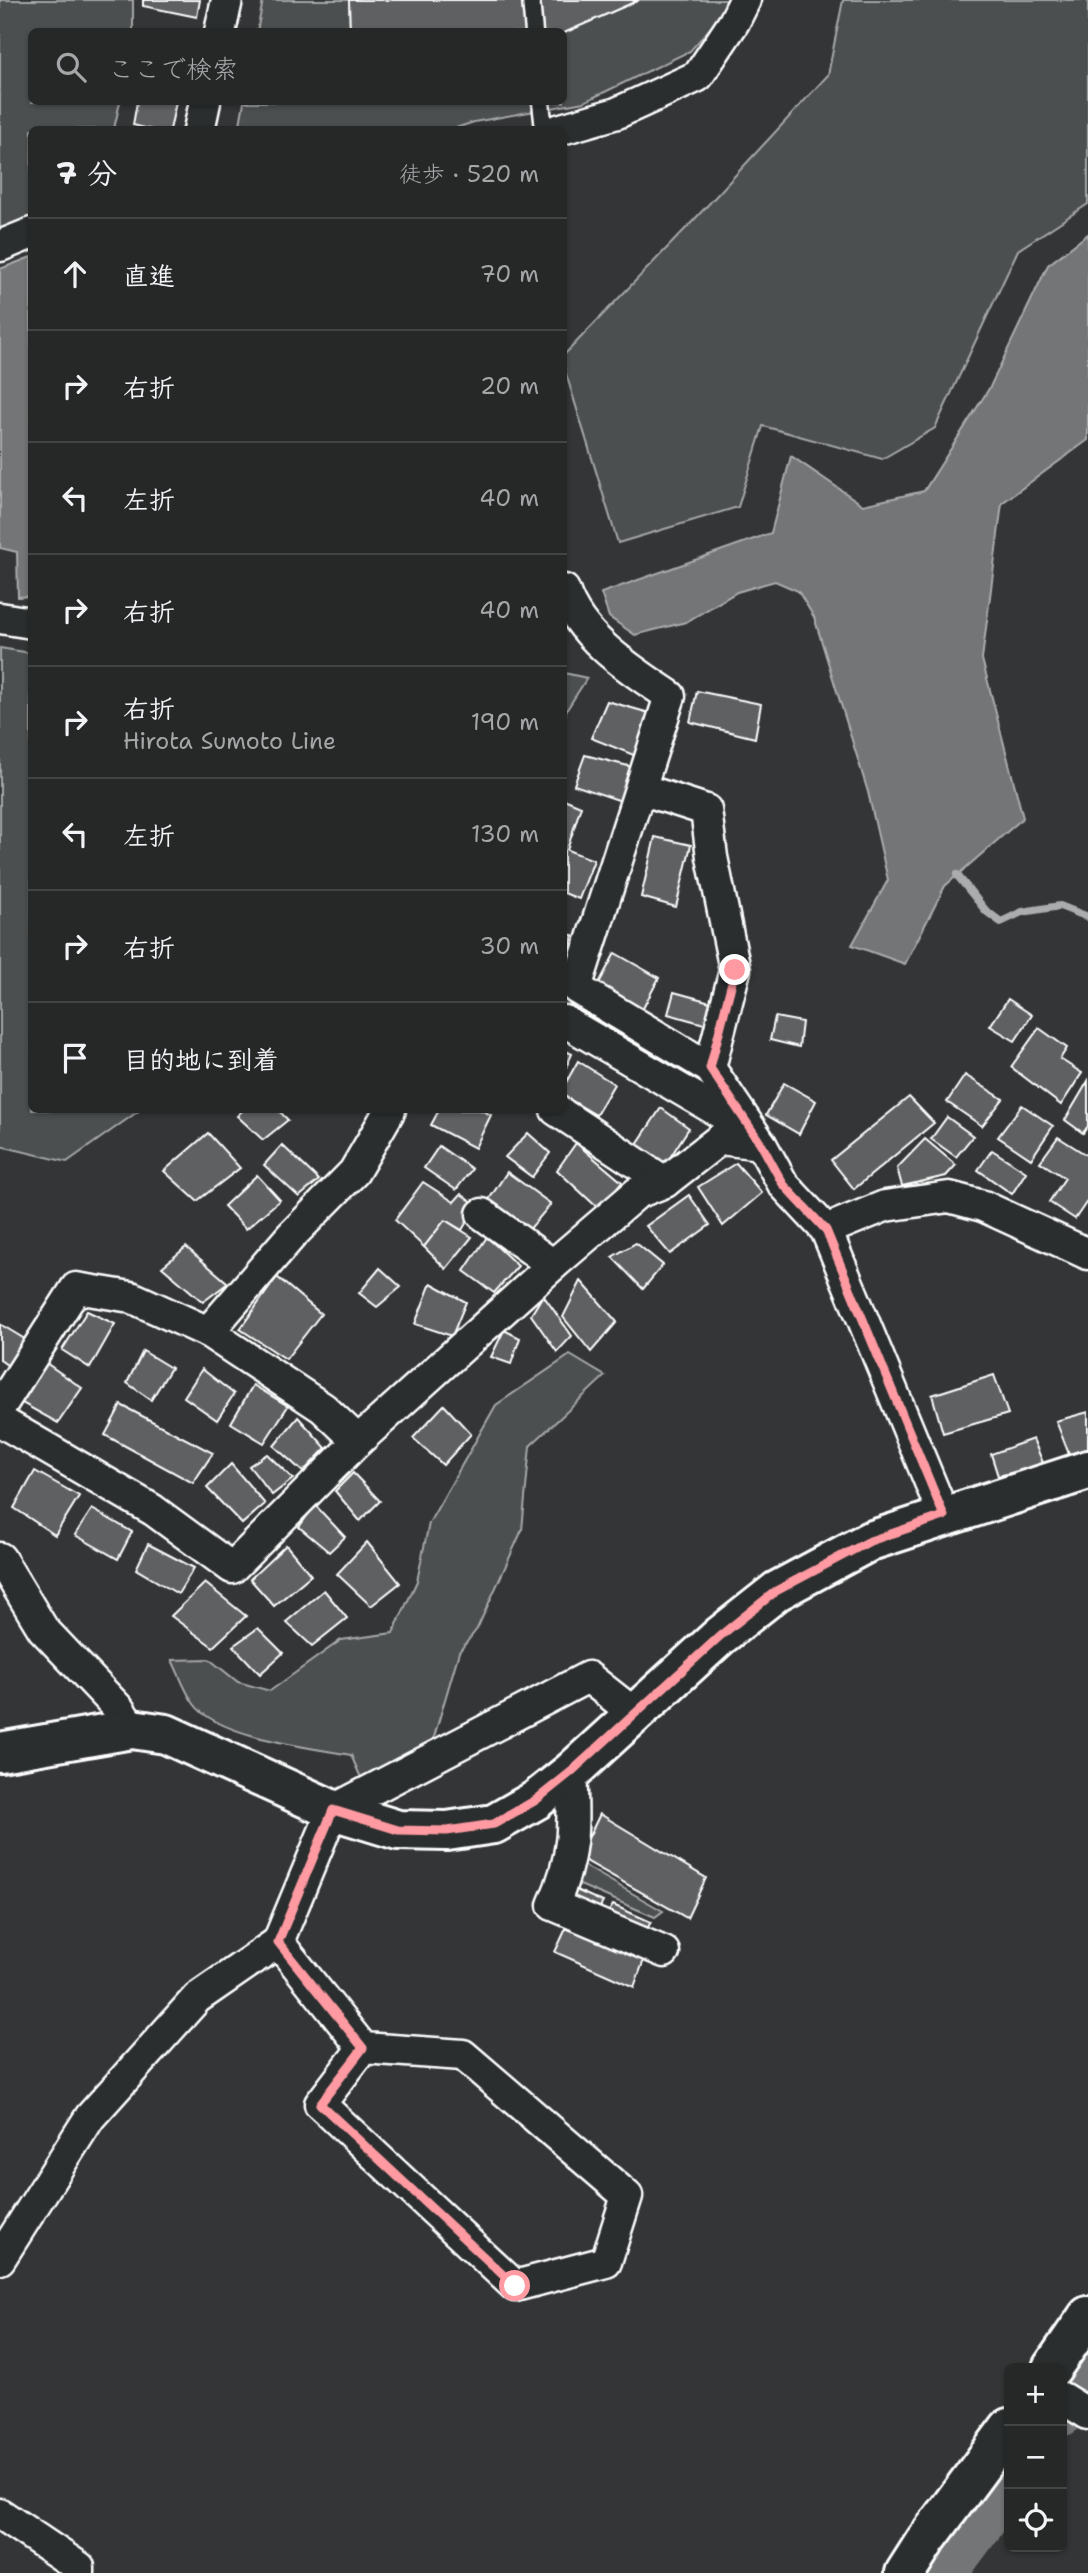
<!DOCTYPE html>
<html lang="ja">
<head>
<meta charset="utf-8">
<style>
	:root { --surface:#262828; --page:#2e3030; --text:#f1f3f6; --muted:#a4a6a8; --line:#424445 }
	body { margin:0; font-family:"Shantell Sans","Klee One",sans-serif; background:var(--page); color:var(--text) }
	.controls { position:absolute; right:21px; bottom:21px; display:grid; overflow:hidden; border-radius:10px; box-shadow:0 2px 5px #0004 }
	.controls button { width:63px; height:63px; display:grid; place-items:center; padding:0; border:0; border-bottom:2px solid var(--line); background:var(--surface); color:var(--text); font:35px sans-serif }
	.stop { position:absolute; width:21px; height:21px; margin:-16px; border:5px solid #ff9aa2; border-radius:50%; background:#fff }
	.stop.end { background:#ff9aa2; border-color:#fff; box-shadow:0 2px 7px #0008 }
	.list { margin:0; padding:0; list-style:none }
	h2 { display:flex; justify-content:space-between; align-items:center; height:91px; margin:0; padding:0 28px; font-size:30px }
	h2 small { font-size:23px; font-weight:400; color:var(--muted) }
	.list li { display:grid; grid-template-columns:46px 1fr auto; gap:21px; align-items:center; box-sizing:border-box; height:112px; padding:0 28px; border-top:2px solid var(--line) }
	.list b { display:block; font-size:26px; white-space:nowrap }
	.list p { margin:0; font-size:23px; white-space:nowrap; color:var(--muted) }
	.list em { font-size:23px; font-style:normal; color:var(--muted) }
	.icon { flex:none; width:38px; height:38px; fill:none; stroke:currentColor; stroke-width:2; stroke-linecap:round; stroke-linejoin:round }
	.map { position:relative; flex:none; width:1088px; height:2573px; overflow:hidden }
	.search { position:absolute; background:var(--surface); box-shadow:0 2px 5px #0004; left:28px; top:28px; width:539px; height:77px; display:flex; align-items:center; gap:18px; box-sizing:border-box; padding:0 24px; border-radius:10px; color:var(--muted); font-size:26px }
	.panel { position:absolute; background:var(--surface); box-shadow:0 2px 5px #0004; left:28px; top:126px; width:539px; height:987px; border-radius:10px }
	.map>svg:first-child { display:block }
	.green { fill:#4c4f50; stroke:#a6a7a8; stroke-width:2 }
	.water { fill:#737576; stroke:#abacad; stroke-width:2 }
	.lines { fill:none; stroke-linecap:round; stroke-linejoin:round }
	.stream { stroke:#abacad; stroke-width:8 }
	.river { stroke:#737576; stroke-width:46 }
	.building { fill:#5f6162; stroke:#fff; stroke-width:2 }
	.lane-casing { stroke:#fff; stroke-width:21 }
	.street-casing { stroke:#fff; stroke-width:35 }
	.secondary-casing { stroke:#fff; stroke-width:44 }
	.lane { stroke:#2a2d2e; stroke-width:16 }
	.street { stroke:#2a2d2e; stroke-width:30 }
	.secondary { stroke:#2a2d2e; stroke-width:38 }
	.route { stroke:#ff9aa2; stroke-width:9 }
</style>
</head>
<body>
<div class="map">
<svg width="1088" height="2573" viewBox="0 0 1088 2573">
	<rect width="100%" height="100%" fill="#333536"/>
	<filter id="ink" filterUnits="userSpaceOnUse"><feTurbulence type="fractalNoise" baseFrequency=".0143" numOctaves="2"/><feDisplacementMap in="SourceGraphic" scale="14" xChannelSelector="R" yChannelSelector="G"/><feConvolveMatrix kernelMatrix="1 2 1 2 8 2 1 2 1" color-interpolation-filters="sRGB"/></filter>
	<g filter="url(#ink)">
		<!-- green -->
		<g class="green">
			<path d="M0,0H133V31L32,32V102H120L114,129L32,130L31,216L0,229Z"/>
			<path d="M263,0H349L350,31L257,32Z"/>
			<path d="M639,0H733L729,7L690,51L584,102L474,122L453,129L239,130L244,102H564V33Z"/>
			<path d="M843,0H1088V204L1018,250L935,428L882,459L763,426L738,507L618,543L564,367V355L693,221L828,75Z"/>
			<path d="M0,648L31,653L32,1110H140L67,1162L0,1146Z"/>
			<path d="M564,673L587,678L566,711L564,726Z"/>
			<path d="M570,1355L605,1376L530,1446L522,1530L477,1629L459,1652L434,1737L405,1784L368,1794L351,1755C312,1748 217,1737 194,1704C185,1692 179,1674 172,1660L209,1659L238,1682L270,1691L341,1640L393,1633L417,1581L429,1523L496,1405Z"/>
			<path d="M583,1865L663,1911L655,1917L575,1883Z"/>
		</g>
		<!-- water -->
		<g class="water">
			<path d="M1088,234V440L1002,503L982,659L1023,818L945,886L905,964L852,945L888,880L868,792L814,617L798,591L775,581L737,592L686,622L635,635L609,617L601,593L771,533L791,456L863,505L924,491L990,387L1048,265Z"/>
			<path d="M31,257L32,596L18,597L17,552L0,548V269Z"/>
		</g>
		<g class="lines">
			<!-- stream -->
			<path class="stream" d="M957,875L986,911L1001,922L1022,912L1060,906L1088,917"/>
			<!-- river -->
			<g class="river">
				<path d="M1062,2413L1088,2376"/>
				<path d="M944,2573L1009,2486"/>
			</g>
		</g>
		<!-- building -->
		<g class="building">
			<path d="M143,0H200L197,17L143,6Z"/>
			<path d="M349,0H639L564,33L350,32Z"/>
			<path d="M137,102H176L170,130H153L133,125Z"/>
			<path d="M697,691L761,704L755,738L690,722Z"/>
			<path d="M607,701L653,714L641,758L591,738Z"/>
			<path d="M585,755L640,769L627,803L574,785Z"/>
			<path d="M564,799L581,806L567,850L594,860L579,899L564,893Z"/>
			<path d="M655,837L691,845L676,907L641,897Z"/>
			<path d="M564,934L573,935L564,974Z"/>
			<path d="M615,953L659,978L640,1014L597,987Z"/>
			<path d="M674,992L714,1003L708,1025L668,1014Z"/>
			<path d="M1008,999L1032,1015L1015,1041L990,1026Z"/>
			<path d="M775,1017L802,1022L799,1047L770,1040Z"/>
			<path d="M1039,1028L1067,1048L1060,1059L1082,1073L1061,1105L1011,1067Z"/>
			<path d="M564,1050L572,1054L564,1072Z"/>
			<path d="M578,1061L614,1084L596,1115L564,1096V1086Z"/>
			<path d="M965,1075L1003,1099L982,1126L947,1102Z"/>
			<path d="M1088,1081V1126L1083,1133L1065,1120Z"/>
			<path d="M784,1083L816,1101L799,1134L766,1115Z"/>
			<path d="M909,1097L934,1123L854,1189L831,1160Z"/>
			<path d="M1022,1105L1053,1126L1031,1159L998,1137Z"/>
			<path d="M661,1108L689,1128L660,1173L631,1153Z"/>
			<path d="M243,1110H278L288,1120L263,1140L237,1116Z"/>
			<path d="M439,1110H481L491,1115L475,1148L431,1125Z"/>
			<path d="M947,1117L973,1136L956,1157L931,1139Z"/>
			<path d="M208,1133L240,1168L197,1201L164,1171Z"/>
			<path d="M528,1133L550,1153L532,1177L505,1157Z"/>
			<path d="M1058,1137L1088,1156V1200L1075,1219L1049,1202L1065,1178L1040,1162Z"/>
			<path d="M925,1139L956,1165L946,1176L902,1186L897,1168Z"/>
			<path d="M576,1143L622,1182L600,1210L557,1170Z"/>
			<path d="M282,1145L319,1180L299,1197L264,1165Z"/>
			<path d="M439,1146L472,1169L456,1190L424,1168Z"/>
			<path d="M992,1150L1026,1172L1012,1194L978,1170Z"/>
			<path d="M736,1163L762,1193L723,1226L698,1187Z"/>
			<path d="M507,1172L551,1204L528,1231L488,1201Z"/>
			<path d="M257,1175L280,1200L246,1229L224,1206Z"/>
			<path d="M423,1182L454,1202L461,1194L477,1205L462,1230L445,1220L424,1247L395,1220Z"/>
			<path d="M689,1195L710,1225L670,1254L646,1226Z"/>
			<path d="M445,1220L472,1237L446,1269L424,1247Z"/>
			<path d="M487,1237L518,1266L494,1293L464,1271Z"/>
			<path d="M636,1243L663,1265L643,1289L612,1257Z"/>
			<path d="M186,1247L228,1283L203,1302L162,1267Z"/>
			<path d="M380,1268L401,1287L377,1307L359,1293Z"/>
			<path d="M277,1277L321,1314L286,1359L240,1329Z"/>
			<path d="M581,1281L617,1322L591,1352L563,1317Z"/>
			<path d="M431,1283L466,1302L452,1336L415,1324Z"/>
			<path d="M543,1295L572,1336L557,1352L531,1315Z"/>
			<path d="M87,1311L115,1324L90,1368L62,1350Z"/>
			<path d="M0,1324L28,1341L10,1367L0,1360Z"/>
			<path d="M504,1330L520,1338L511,1364L491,1357Z"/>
			<path d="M143,1351L171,1368L151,1400L127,1383Z"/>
			<path d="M46,1363L82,1388L58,1423L20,1402Z"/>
			<path d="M202,1369L234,1394L217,1420L184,1397Z"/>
			<path d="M994,1375L1008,1414L943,1433L932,1395Z"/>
			<path d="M253,1385L288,1406L264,1443L231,1423Z"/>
			<path d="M121,1405L213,1453L193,1483L105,1435Z"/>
			<path d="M444,1405L471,1434L443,1465L413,1438Z"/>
			<path d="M1088,1412V1449L1069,1454L1056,1421Z"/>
			<path d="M298,1417L326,1448L303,1472L274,1446Z"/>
			<path d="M1033,1439L1044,1465L998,1476L991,1454Z"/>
			<path d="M267,1454L293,1479L272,1495L249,1466Z"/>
			<path d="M231,1464L265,1504L242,1524L207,1488Z"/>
			<path d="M35,1471L79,1496L55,1535L14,1508Z"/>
			<path d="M353,1473L380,1501L360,1521L335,1491Z"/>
			<path d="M315,1505L345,1537L329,1552L299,1527Z"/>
			<path d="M92,1509L132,1532L118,1559L75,1535Z"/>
			<path d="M367,1542L400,1583L371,1606L337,1574Z"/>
			<path d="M148,1544L194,1568L178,1594L136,1569Z"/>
			<path d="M286,1545L311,1575L274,1606L250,1579Z"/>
			<path d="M205,1583L246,1616L213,1647L171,1616Z"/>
			<path d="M324,1590L347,1618L312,1646L286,1622Z"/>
			<path d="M258,1628L283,1653L260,1674L233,1646Z"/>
			<path d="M600,1814L706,1878L687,1918L579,1857Z"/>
			<path d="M576,1890L603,1902L598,1911L571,1901Z"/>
			<path d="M613,1905L651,1922L645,1932L606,1916Z"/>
			<path d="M569,1922L645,1957L634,1987L555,1952Z"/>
		</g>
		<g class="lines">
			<defs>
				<g id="lane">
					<path d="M531,0L534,32"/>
					<path d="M541,102L544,130"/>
				</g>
				<g id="street">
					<path d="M220,32L227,0"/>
					<path d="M199,130L205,102"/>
					<path d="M558,130L617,113L698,76L734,22L745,0"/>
					<path d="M0,246L32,233"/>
					<path d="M564,590C580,638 630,669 670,696L576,988L710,1068L761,1144L783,1184L826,1230L944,1516"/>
					<path d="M0,618L32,623"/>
					<path d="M641,789L706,810L712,857L735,970L710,1068"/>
					<path d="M564,1021L731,1119L744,1130"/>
					<path d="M556,1110L665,1182"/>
					<path d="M482,1214L553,1265"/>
					<path d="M826,1230L885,1206L949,1197L983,1206L1088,1254"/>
					<path d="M208,1332L291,1236L354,1172L390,1110"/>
					<path d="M0,1407L76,1288L131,1297L208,1332L323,1408L358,1441"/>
					<path d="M0,1421L153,1510L232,1568L358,1441L553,1265L637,1193L665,1182L720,1139L761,1144"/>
					<path d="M0,1558L43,1629L119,1709L132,1729"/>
					<path d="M571,1772C574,1823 575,1857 553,1905L664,1952"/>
					<path d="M278,1942L363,2048L463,2055L627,2196L606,2262L515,2286L320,2104L363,2048"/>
					<path d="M0,2259L90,2117L197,1998L278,1942L333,1810L588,1677L635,1714"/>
					<path d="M1062,2398L1088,2414"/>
					<path d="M0,2514L79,2567V2573"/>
				</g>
				<g id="secondary">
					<path d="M0,1752L132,1729L166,1734L333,1810L398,1830L447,1831L494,1824L536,1800L571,1772L720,1636L777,1591L870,1541L1088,1470"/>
					<path d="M1052,2368L1088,2316"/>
					<path d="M905,2573L926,2540L1009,2428"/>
				</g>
			</defs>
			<!-- lane casing -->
			<use href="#lane" class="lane-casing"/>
			<!-- street casing -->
			<use href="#street" class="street-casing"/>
			<!-- secondary casing -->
			<use href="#secondary" class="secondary-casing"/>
			<!-- lane -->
			<use href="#lane" class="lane"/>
			<!-- street -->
			<use href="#street" class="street"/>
			<!-- secondary -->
			<use href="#secondary" class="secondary"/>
		</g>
	</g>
	<g class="lines" filter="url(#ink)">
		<!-- route -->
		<path class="route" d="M515,2286L320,2104L363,2048L278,1942L333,1810L398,1830L447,1831L494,1824L536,1800L571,1772L720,1636L776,1591L870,1541L944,1516L826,1230L783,1184L761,1144L710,1068L735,970"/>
	</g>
</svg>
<div class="controls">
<button>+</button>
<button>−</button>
<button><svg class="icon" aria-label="locate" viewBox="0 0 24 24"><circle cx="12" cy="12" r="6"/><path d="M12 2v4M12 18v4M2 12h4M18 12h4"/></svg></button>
</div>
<div class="stop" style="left:515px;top:2286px"></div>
<div class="stop end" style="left:735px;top:970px"></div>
<div class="search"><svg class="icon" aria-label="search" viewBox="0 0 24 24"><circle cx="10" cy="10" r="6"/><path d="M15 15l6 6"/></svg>ここで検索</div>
<section class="panel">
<h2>7 分<small>徒歩 · 520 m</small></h2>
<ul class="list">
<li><svg class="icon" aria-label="ahead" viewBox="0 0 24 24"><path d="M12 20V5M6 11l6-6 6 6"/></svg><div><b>直進</b></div><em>70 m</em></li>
<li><svg class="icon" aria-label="right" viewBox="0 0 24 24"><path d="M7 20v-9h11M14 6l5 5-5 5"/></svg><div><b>右折</b></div><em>20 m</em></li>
<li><svg class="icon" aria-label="left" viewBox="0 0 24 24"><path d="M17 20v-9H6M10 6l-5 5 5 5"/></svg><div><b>左折</b></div><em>40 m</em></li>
<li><svg class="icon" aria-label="right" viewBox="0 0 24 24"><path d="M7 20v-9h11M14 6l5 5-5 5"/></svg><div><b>右折</b></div><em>40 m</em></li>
<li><svg class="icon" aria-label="right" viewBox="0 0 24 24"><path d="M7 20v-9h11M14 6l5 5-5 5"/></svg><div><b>右折</b><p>Hirota Sumoto Line</p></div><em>190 m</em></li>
<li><svg class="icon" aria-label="left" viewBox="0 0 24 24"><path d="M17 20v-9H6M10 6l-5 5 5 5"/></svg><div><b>左折</b></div><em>130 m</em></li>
<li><svg class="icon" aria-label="right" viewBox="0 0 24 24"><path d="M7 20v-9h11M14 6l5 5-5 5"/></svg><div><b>右折</b></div><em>30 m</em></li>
<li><svg class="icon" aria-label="arrive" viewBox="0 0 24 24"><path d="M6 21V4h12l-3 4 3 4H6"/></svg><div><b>目的地に到着</b></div></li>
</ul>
</section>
</div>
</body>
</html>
